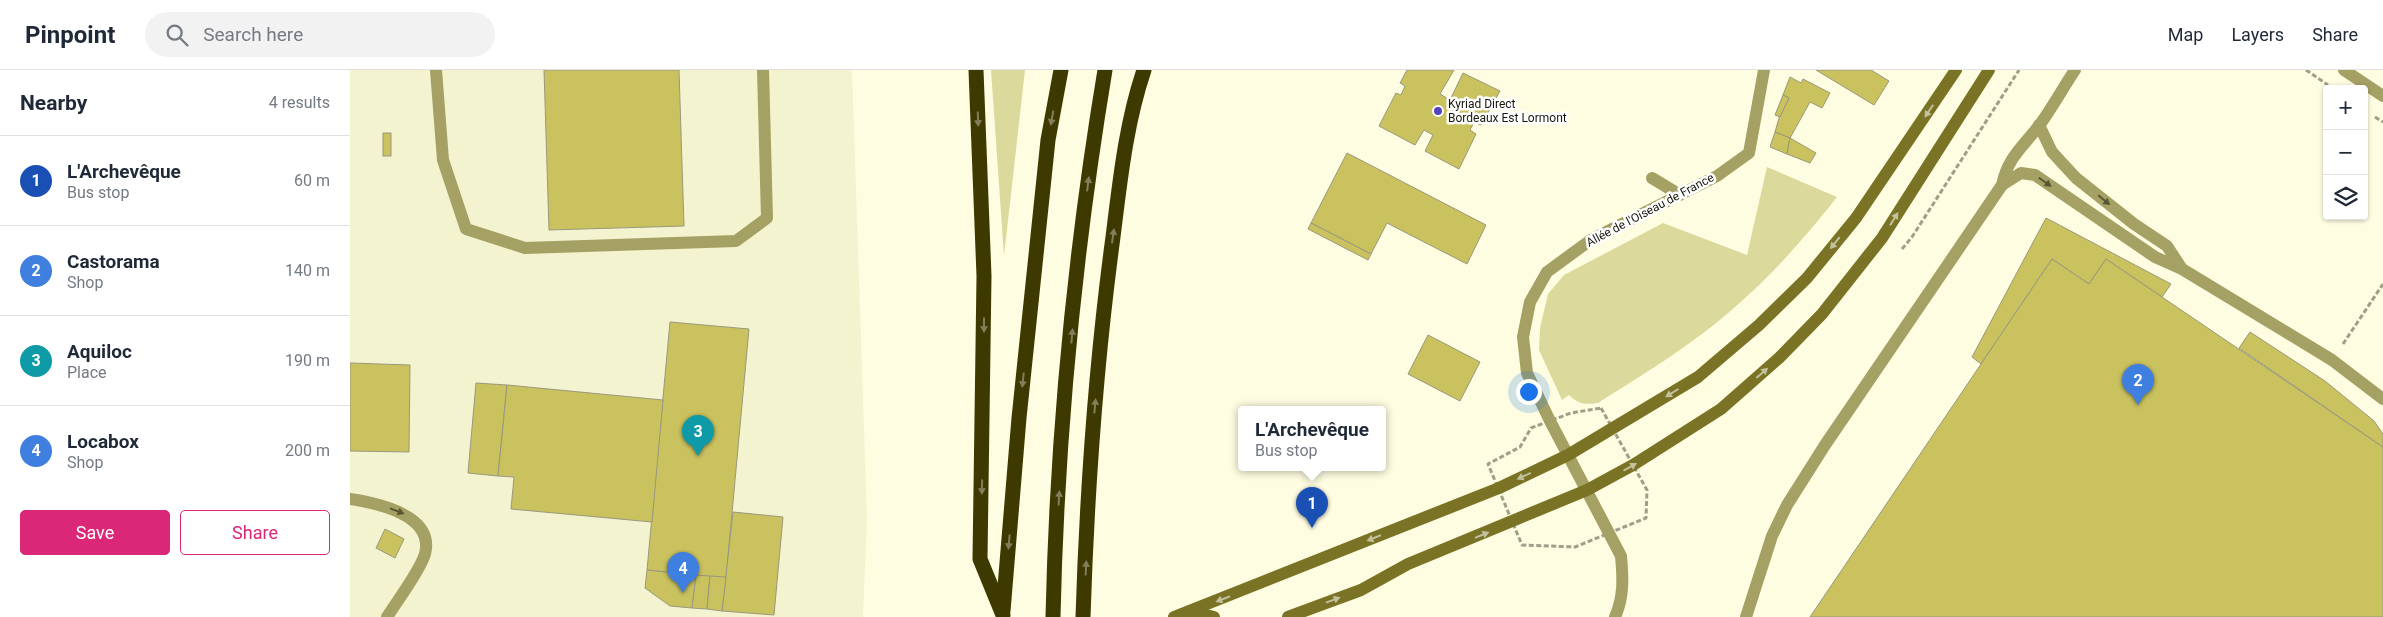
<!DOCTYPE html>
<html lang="en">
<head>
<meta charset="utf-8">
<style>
	:root { --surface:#fff; --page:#f2f2f3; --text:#1f2937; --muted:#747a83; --line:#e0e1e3; --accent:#db2777 }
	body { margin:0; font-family:Roboto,sans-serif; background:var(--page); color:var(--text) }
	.controls { position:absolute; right:15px; top:15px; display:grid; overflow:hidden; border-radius:5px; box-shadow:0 1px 4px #0004 }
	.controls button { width:45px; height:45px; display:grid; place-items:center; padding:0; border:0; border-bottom:1px solid var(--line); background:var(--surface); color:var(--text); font:25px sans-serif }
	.you { position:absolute; left:1178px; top:321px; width:18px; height:18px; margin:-12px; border:4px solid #fff; border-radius:50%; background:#1a73e8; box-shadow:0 0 0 8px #1a73e833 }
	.badge { display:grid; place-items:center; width:32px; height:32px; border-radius:50%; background:var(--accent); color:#fff; font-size:16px; font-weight:700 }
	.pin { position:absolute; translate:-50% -41px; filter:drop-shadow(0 1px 2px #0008) }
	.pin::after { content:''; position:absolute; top:26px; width:18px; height:15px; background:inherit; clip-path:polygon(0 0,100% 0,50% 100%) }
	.popup { position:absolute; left:888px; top:336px; width:148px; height:65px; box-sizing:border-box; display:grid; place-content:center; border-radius:5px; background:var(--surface); filter:drop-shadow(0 1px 4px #0005); font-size:16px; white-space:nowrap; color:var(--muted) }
	.popup b { font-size:19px; color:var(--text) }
	.popup::after { content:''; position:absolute; left:50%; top:100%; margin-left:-10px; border:10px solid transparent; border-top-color:var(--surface) }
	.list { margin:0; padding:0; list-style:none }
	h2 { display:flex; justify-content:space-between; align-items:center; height:65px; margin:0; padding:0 20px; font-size:21px }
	h2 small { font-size:16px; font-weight:400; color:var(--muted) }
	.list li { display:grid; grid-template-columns:32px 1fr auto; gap:15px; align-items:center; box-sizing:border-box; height:90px; padding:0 20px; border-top:1px solid var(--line) }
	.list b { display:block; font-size:19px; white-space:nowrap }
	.list p { margin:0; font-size:16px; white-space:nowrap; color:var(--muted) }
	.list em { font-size:16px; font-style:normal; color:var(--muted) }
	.actions { display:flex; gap:10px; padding:15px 20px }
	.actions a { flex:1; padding:11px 0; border:1px solid var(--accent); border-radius:5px; text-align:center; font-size:18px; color:var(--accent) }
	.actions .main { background:var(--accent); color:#fff }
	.icon { flex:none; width:28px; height:28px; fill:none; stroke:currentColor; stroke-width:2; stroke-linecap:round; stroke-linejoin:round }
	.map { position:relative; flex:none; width:2033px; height:547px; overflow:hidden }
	header { display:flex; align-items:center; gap:30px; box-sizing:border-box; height:70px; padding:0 25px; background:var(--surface); border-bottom:1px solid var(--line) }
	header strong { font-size:24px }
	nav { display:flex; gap:28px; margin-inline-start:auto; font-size:18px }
	.search { width:350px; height:45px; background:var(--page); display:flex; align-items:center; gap:12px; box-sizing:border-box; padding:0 18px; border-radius:28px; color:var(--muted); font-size:19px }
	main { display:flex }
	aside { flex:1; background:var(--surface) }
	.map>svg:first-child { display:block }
	.built { fill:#f4f3cf }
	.green { fill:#dcd99d }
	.building { fill:#cac25f; stroke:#99987e }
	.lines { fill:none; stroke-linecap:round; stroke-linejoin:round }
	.path { stroke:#a09f8a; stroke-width:3; stroke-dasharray:5 2.5; stroke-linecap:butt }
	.service { stroke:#a5a063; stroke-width:12 }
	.minor { stroke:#a5a063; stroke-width:12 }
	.secondary { stroke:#7a7325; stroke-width:12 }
	.motorway { stroke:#3e3900; stroke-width:15 }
	.oneway { fill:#c3c09d }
	.oneway2 { fill:#827e59 }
	.oneway3 { fill:#575534 }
	.poi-dot { fill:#5642b9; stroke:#fff; stroke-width:2 }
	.labels { text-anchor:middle; stroke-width:5; stroke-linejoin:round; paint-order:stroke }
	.poi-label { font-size:12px; fill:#18170e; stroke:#fff; text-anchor:start }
	.street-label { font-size:12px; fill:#18170e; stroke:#fff }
</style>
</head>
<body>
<header>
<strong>Pinpoint</strong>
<div class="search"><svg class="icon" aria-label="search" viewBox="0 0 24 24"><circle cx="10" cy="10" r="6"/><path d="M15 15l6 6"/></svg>Search here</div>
<nav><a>Map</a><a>Layers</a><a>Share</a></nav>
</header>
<main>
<aside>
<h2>Nearby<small>4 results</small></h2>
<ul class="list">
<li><span class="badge" style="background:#1a4fb4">1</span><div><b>L'Archevêque</b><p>Bus stop</p></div><em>60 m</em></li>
<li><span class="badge" style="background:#3f7fe0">2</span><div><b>Castorama</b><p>Shop</p></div><em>140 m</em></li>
<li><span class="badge" style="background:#0f9aa8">3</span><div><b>Aquiloc</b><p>Place</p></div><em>190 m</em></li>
<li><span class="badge" style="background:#3f7fe0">4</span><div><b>Locabox</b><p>Shop</p></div><em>200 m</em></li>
</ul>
<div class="actions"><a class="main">Save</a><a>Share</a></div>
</aside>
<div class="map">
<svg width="2033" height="547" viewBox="0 0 2033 547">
	<rect width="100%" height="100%" fill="#fefde1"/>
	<!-- built -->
	<path class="built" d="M0,0H502L517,448L513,547H0Z"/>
	<!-- green -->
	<g class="green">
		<path d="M641,0H675L654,186Z"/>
		<path d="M1417,97L1487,127C1445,181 1397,232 1341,272C1311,294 1279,313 1248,333C1234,335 1229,334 1219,325L1212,330L1189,280L1190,258L1198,224L1214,205L1313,153L1397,185Z"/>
	</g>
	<!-- building -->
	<g class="building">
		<path d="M194,0H329L334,156L199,160Z"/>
		<path d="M1057,0H1104L1090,24L1100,30L1113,3L1150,21L1131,55L1124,52L1120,60L1126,64L1109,99L1075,81L1083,65L1074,60L1065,75L1029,56L1046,23L1051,25L1055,16L1050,13Z"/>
		<path d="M1466,0H1521L1539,11L1524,35Z"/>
		<path d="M1440,7L1451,13L1453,9L1480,23L1472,38L1460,32L1440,68L1425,62L1429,48L1439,28L1433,25Z"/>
		<path d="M1433,25L1439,28L1430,47L1425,45Z"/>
		<path d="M1425,62L1440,68L1437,84L1420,77Z"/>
		<rect x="33" y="63" width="8" height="23"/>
		<path d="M1440,68L1466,83L1460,93L1437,84Z"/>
		<path d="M997,83L1136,155L1117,194L1037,153L1021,184L961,153Z"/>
		<path d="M1696,148L1821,214L1812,227L1756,189L1739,214L1702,189L1631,294L1622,287Z"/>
		<path d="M961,153L1021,184L1018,190L958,159Z"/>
		<path d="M1702,189L1739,214L1756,189L2033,377V547H1460Z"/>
		<path d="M320,252L399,259L376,508L297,500Z"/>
		<path d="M1900,262L1975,311L2024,351L2033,364V377L1889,278Z"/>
		<path d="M1078,265L1130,292L1110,331L1058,304Z"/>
		<path d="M0,293L60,295L59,382L0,381Z"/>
		<path d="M126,313L157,315L148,406L118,403Z"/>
		<path d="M157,315L313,330L302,452L161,439L164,407L148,406Z"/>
		<path d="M383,442L433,447L424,545L372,541Z"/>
		<path d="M35,459L54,469L45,488L26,478Z"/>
		<path d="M297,500L346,505L342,538L320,536L295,518Z"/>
		<path d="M346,505L360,506L357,539L342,538Z"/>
		<path d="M360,506L376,507L372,541L357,539Z"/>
	</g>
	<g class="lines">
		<!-- path -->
		<g class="path">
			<path d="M1956,0L1978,15"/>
			<path d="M2025,47L2033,52"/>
			<path d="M1552,179L1562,167L1669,0"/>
			<path d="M1993,274L2033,214"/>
			<path d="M1251,338L1297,420L1296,448L1225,477L1172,475L1138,394L1170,377L1181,358L1221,343Z"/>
		</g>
		<!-- service -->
		<g class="service">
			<path d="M86,0L93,90L116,159L175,178L386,171L417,148L413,0"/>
			<path d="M1994,0L2033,26"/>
			<path d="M1689,55L1702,82L1726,108L1784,154L1817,176L1832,199"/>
			<path d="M1302,108L1330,125"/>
			<path d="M1652,115L1671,103L1685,105L1805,187L1832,199L1982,290L2033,329"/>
			<path d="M1396,547L1422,466L1437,435L1475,375L1652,115C1658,86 1675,75 1691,53C1703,36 1713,18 1725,0"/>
		</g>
		<!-- minor -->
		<g class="minor">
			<path d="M0,429C27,433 85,445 75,484C70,501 47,531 37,547"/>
			<path d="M1265,547C1274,527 1273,508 1271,486L1200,351L1177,303L1173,267L1180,232L1197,202L1242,169L1367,106L1399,83L1414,0"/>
		</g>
		<!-- secondary -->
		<g class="secondary">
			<path d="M840,541L864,547"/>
			<path d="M824,547L1149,418L1218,385L1348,307L1409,255L1457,208L1506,148L1606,0"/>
			<path d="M938,547L1011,520L1058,494L1237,420L1283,395L1371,339L1429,288L1472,244L1532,168L1639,0"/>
		</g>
		<!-- motorway -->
		<g class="motorway">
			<path d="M626,0L634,206L630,489L653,545"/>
			<path d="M653,541L669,348L698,70L711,0"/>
			<path d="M703,547C707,364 725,180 755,0"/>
			<path d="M733,547C737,420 746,293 763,167C770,111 776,53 794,0"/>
		</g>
	</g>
	<!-- one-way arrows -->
	<defs><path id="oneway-solid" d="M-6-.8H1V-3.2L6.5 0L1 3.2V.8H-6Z" transform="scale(1.25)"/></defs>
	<g class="oneway">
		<use href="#oneway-solid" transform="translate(1579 41) rotate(124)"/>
		<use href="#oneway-solid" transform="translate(1544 149) rotate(-58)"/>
		<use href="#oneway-solid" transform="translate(1485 173) rotate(129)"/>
		<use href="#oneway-solid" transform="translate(1412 303) rotate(-41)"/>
		<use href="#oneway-solid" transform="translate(1322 323) rotate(148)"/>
		<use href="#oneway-solid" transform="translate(1280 397) rotate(-29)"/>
		<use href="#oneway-solid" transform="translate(1174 406) rotate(155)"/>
		<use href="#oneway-solid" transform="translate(1132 465) rotate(-22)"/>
		<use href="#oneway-solid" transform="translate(1024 468) rotate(158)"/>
		<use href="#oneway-solid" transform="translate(873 529) rotate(159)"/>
		<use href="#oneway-solid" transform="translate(983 530) rotate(-20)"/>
	</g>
	<g class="oneway2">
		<use href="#oneway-solid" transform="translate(702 48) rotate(100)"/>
		<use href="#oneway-solid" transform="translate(628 49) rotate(88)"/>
		<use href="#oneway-solid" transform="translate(738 114) rotate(-83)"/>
		<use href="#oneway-solid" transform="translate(763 166) rotate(-82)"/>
		<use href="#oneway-solid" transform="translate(634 255) rotate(90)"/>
		<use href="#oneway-solid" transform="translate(722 266) rotate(-85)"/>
		<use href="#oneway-solid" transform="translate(673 310) rotate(96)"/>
		<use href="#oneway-solid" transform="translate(745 336) rotate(-85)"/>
		<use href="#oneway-solid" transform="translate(632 417) rotate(91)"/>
		<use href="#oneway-solid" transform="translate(709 428) rotate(-87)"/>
		<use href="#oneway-solid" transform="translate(659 472) rotate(95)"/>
		<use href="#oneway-solid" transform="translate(736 498) rotate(-87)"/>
	</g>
	<g class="oneway3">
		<use href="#oneway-solid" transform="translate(1695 112) rotate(35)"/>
		<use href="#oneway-solid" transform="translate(1754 130) rotate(39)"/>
		<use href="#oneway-solid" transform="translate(47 441) rotate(21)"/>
	</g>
	<!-- markers -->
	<circle class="poi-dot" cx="1088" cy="41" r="5"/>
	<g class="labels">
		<!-- poi labels -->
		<g class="poi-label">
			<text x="1098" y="38">Kyriad Direct<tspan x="1098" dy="14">Bordeaux Est Lormont</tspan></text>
		</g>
		<!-- street labels -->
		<g class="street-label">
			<text transform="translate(1300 140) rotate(-28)" y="4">Allée de l'Oiseau de France</text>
		</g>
	</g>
</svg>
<div class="controls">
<button>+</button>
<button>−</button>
<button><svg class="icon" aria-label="layers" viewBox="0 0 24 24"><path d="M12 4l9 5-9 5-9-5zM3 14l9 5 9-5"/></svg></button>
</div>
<div class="you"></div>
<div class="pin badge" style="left:962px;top:458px;background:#1a4fb4">1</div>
<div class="popup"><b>L'Archevêque</b>Bus stop</div>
<div class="pin badge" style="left:1788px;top:335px;background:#3f7fe0">2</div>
<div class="pin badge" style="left:348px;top:386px;background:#0f9aa8">3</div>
<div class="pin badge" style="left:333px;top:523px;background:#3f7fe0">4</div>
</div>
</main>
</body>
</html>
